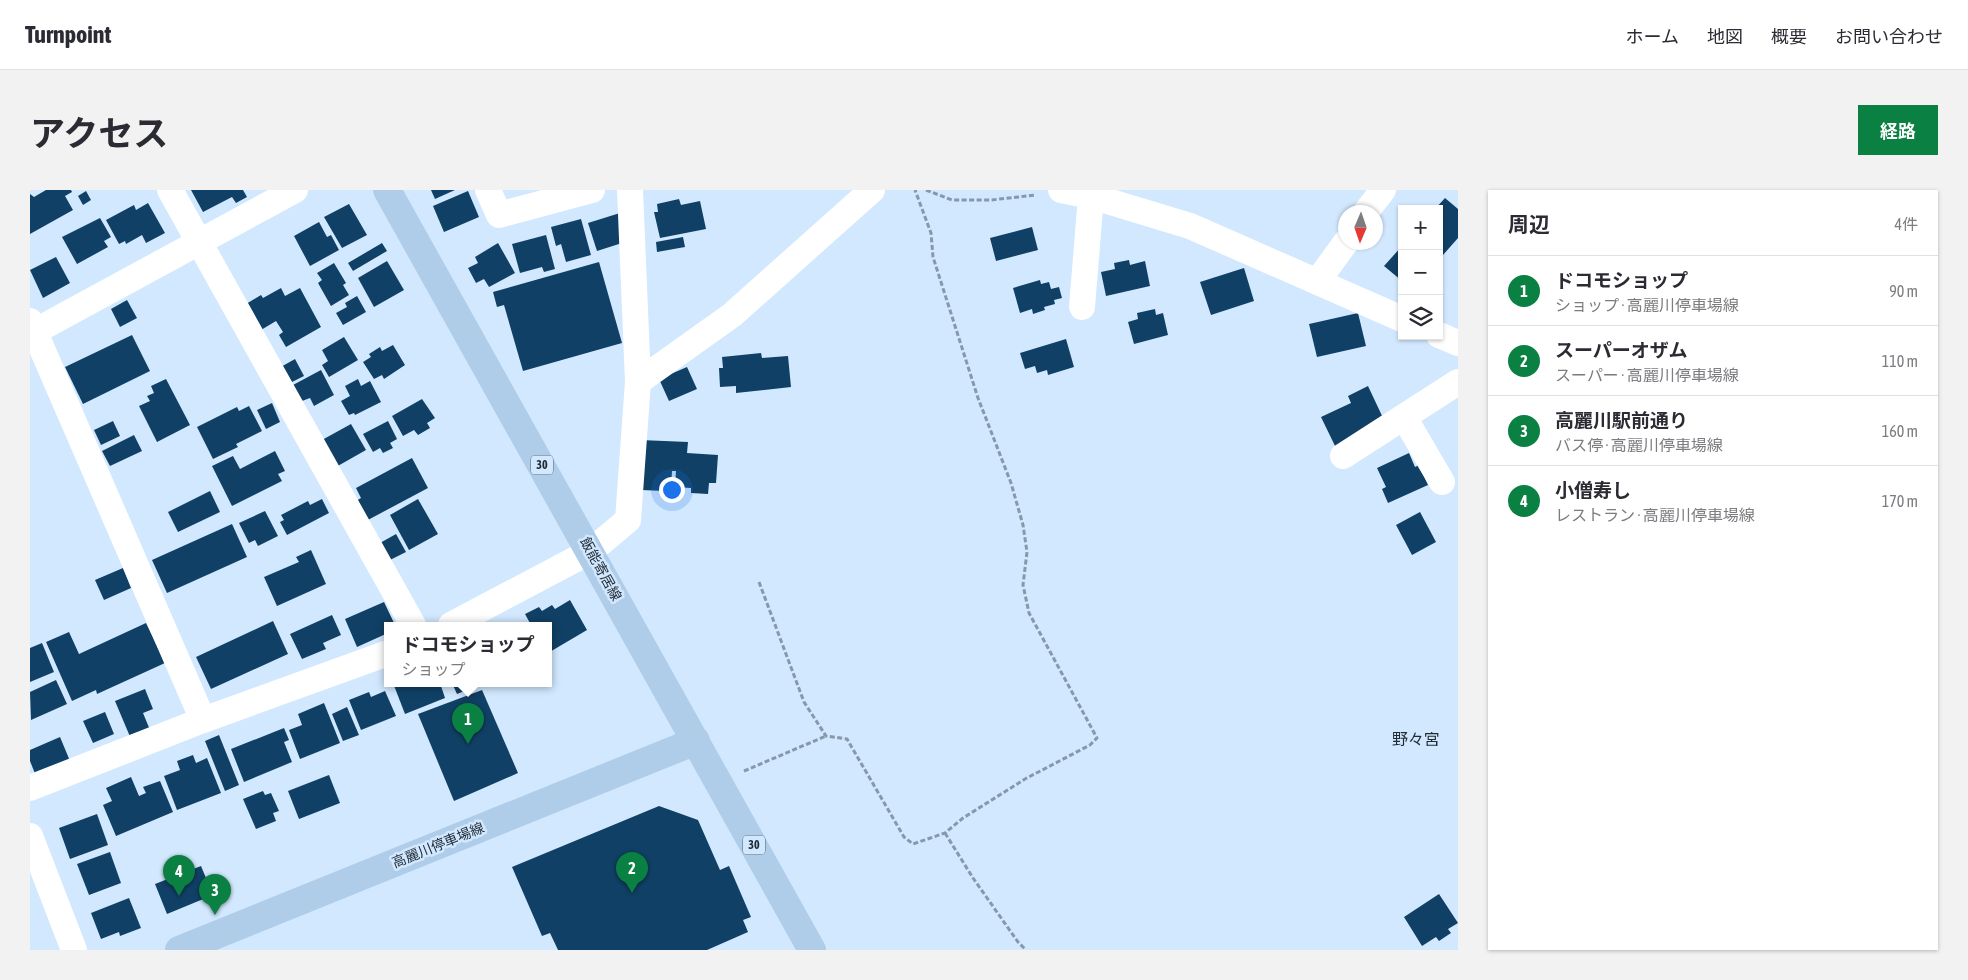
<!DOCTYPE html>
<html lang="ja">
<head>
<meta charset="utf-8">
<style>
	:root { --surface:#fff; --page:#f2f2f3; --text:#2b2b33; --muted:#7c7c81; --line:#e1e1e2; --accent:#0b8043 }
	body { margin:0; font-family:"Asap Condensed","Noto Sans JP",sans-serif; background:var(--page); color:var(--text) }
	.controls { position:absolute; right:15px; top:15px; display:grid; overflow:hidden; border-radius:0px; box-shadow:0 1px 4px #0004 }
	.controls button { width:45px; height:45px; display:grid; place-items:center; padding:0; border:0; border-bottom:1px solid var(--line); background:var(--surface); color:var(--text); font:25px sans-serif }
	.compass { position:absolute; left:1308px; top:15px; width:45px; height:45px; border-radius:50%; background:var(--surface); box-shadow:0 1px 4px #0004; rotate:182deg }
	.you { position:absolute; left:641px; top:299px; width:18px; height:18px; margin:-12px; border:4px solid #fff; border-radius:50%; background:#1a73e8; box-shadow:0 0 0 8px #1a73e833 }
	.badge { display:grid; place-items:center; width:32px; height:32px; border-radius:50%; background:var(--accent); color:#fff; font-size:16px; font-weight:700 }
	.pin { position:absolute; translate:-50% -41px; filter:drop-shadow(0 1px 2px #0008) }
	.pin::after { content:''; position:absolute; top:26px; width:18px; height:15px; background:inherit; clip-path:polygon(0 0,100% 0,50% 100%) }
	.popup { position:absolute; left:354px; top:432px; width:168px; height:65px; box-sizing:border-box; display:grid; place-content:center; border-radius:0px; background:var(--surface); filter:drop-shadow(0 1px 4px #0005); font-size:16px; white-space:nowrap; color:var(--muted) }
	.popup b { font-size:19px; color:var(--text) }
	.popup::after { content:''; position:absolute; left:50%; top:100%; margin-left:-10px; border:10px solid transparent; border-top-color:var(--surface) }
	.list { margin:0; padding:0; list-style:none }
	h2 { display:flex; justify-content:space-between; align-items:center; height:65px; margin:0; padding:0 20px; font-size:21px }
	h2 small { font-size:16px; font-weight:400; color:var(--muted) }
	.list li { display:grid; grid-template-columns:32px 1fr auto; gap:15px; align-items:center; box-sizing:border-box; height:70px; padding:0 20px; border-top:1px solid var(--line) }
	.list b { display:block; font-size:19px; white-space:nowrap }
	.list p { margin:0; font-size:16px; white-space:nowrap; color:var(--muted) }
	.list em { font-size:16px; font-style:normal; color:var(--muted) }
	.icon { flex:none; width:28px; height:28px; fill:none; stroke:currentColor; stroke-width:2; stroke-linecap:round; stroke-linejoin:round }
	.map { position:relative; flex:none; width:1428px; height:760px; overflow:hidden; border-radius:0px }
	header { display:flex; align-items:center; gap:30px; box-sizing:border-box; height:70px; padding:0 25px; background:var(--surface); border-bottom:1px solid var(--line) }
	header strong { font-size:24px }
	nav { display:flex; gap:28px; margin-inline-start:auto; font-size:18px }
	.intro { display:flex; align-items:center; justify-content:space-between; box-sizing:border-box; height:120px; padding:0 30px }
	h1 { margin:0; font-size:35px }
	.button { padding:12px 22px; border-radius:0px; background:var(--accent); color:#fff; font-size:18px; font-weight:700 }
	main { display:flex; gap:30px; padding:0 30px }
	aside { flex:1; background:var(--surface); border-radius:0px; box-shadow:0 1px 4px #0004 }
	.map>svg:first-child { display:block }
	.building { fill:#104065 }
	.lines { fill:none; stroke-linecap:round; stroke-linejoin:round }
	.path { stroke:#8698a9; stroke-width:3; stroke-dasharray:5 2.5; stroke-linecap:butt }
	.minor { stroke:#fff; stroke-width:26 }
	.major { stroke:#afcce9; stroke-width:28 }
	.labels { text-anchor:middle; stroke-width:5; stroke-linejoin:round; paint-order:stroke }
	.shield { fill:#d1e8fe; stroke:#546371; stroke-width:1 }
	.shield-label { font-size:12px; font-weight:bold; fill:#1f2a35 }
	.street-label { font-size:14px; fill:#1f2a35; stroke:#d1e8fe }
	.quarter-label { font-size:16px; fill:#1f2a35; stroke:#d1e8fe }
</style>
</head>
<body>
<header>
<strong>Turnpoint</strong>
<nav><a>ホーム</a><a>地図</a><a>概要</a><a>お問い合わせ</a></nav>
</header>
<div class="intro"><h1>アクセス</h1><a class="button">経路</a></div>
<main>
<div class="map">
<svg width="1428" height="760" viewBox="0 0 1428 760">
	<rect width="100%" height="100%" fill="#d1e8fe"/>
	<!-- building -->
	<g class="building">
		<path d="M16,0H41L42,2L35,6L43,20L0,44V4L4,7Z"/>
		<path d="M161,0H213L217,7L206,13L202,7L173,22Z"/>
		<path d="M401,0H425L405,9Z"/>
		<path d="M56,1L61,10L53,15L48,6Z"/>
		<path d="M438,1L449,27L414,42L403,16Z"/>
		<path d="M1415,8L1428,19V48L1413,65L1409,62V19H1405Z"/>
		<path d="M649,9L651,15L670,11L676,39L630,48L624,22H628L627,14Z"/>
		<path d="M118,13L135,43L116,53L112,45L96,54L95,51L89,54L76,30L104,15L106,20Z"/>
		<path d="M319,14L337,45L312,58L294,27Z"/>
		<path d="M590,23L592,53L567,61L558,33Z"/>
		<path d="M70,28L81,47L74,51L78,57L47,74L32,47Z"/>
		<path d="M551,29L561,65L536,72L531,54L526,56L521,37Z"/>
		<path d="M289,32L297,47L301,45L309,60L280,76L264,46Z"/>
		<path d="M1002,37L1008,60L966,71L960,48Z"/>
		<path d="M516,45L525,79L514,82L512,77L490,83L482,54Z"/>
		<path d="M653,47L655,57L627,62L626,52Z"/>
		<path d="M352,53L357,61L323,81L318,73Z"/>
		<path d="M468,53L485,83L459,97L454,89L446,93L438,78L448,73L445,67Z"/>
		<path d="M1372,56V91L1354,76Z"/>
		<path d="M26,67L40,93L13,108L0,80Z"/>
		<path d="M1099,70L1100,75L1115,71L1120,96L1076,106L1071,82L1085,79L1084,73Z"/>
		<path d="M357,71L374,100L344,117L328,88Z"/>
		<path d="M569,72L592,153L493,181L474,115L467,117L463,102Z"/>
		<path d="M304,73L316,93L313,95L319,105L301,116L288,93L292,90L287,83Z"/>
		<path d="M1214,78L1224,111L1181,125L1170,92Z"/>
		<path d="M1010,90L1011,94L1019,92L1021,99L1029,97L1032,108L1024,110L1025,114L1014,117L1015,120L1003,124L1002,119L990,123L983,98Z"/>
		<path d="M251,98L255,106L270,98L291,137L256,157L249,145L253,142L246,131L231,140L216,114L231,105L233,108Z"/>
		<path d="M327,106L336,122L313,135L306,123L317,117L315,113Z"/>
		<path d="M97,110L107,128L90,137L81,119Z"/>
		<path d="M1125,119L1126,125L1133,123L1138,145L1104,154L1098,132L1108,129L1107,123Z"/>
		<path d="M1328,123L1336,156L1287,167L1279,134Z"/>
		<path d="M102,145L120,181L53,214L35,177Z"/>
		<path d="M314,147L328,170L299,187L292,175L298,171L292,160Z"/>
		<path d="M1036,149L1044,177L1018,185L1017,180L1007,183L1005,176L995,179L990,163Z"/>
		<path d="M363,155L375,175L354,189L352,185L344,189L333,172L341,167L339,164L350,157L352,161Z"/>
		<path d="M731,163L732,168L758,166L761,197L706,203V196L690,197L689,178H693L692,167Z"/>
		<path d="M265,169L274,186L258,194L249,178Z"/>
		<path d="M657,177L667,199L639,211L629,189Z"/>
		<path d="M291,180L304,205L284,216L280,208L272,211L263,195Z"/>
		<path d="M136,189L160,235L127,252L109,216L120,211L117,206L124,203L121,196Z"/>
		<path d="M328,189L331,196L340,191L351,212L325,225L324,223L319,225L311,211L320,206L315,196Z"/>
		<path d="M1338,196L1354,230L1306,258L1291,227L1321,213L1318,206Z"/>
		<path d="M392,209L405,228L397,233L400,238L388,245L384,240L373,246L362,226Z"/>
		<path d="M242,213L250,232L236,239L227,220Z"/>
		<path d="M219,216L232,241L206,254L208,257L183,269L167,237L207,217L209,221Z"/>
		<path d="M83,231L90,246L71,255L64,240Z"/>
		<path d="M358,231L367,249L360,253L363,258L353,263L350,258L343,262L333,244Z"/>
		<path d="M321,234L336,260L306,277L292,250Z"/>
		<path d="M104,245L112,261L80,276L72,261Z"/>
		<path d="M610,250L658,252L657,263L688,265L686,293H679L678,304L661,303V298L645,297L646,281H642L641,297L634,296V301L612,300Z"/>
		<path d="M245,261L255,281L248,284L252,291L202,316L182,276L203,266L210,279Z"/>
		<path d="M1379,263L1385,277L1389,275L1398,295L1358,313L1352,299L1356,297L1347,278Z"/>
		<path d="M382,268L398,298L336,331L326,311L331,308L326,298Z"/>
		<path d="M180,301L190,322L148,342L138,322Z"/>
		<path d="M292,309L299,323L257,345L250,332L254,330L251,325L278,311L280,315Z"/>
		<path d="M388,309L408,344L379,360L360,325Z"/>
		<path d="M235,321L248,346L228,356L225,350L219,353L209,333Z"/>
		<path d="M1390,322L1406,352L1382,365L1366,335Z"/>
		<path d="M202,334L217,367L137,403L122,370Z"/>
		<path d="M366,344L376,362L360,370L350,353Z"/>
		<path d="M281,360L296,394L247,416L234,387L269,372L266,367Z"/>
		<path d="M93,378L101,398L74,410L65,390Z"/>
		<path d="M540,410L557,440L518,463V435H501L495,424L509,417L512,421L522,415L525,419Z"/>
		<path d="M354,412L365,435H358V443L327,457L315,429Z"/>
		<path d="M302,425L311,445L293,453L296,459L272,469L260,444Z"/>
		<path d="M243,431L258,464L181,499L166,467Z"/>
		<path d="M116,433L135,473L67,504L66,500L42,511L16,452L39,442L49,464Z"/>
		<path d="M12,453L24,482L0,492V458Z"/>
		<path d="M26,490L37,514L1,530L0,502Z"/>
		<path d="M363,493H410L415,508L375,524Z"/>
		<path d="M422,493H454L427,504Z"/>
		<path d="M115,499L123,519L113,523L120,540L101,549L85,511Z"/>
		<path d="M452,500L488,583L424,611L388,524Z"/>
		<path d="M355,501L366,526L331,540L319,510L339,502L341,507Z"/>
		<path d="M294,513L310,553L270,569L259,540L272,535L268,524Z"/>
		<path d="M317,517L329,545L313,551L302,524Z"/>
		<path d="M75,522L84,544L63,553L53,531Z"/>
		<path d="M254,538L259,550L254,552L262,572L214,592L201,559Z"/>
		<path d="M189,545L209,595L195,601L175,551Z"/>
		<path d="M30,547L40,571L6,586L0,571V560Z"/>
		<path d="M163,565L166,573L177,568L191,603L147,620L134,586L150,580L147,571Z"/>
		<path d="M299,585L310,613L269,629L258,601Z"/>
		<path d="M101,587L109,606L116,603L113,597L130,591L143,622L86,646L73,615L82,611L76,598Z"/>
		<path d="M233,601L235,605L241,603L249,621L243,623L246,631L226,639L213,609Z"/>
		<path d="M629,616L668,630L690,680L699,676L721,727L713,730L718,742L677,760H528L520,743L512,746L482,677Z"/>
		<path d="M67,624L78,655L40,669L29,638Z"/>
		<path d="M80,662L91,693L59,705L47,674Z"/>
		<path d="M171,676L183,705L137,724L125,694Z"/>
		<path d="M1409,704L1428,733L1418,739L1421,743L1409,751L1406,747L1392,756L1374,727Z"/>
		<path d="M99,708L111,738L90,746L89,742L71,749L61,723Z"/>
	</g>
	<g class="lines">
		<!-- path -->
		<g class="path">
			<path d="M896,0L922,10H961L1006,5"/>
			<path d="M729,392L774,512L796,546L817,549L874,647L883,654L915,643L933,628L995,589L1060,555L1067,548L999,423L993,395L997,362L993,335L981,293L948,208L903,67L901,43L885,0"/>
			<path d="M714,581L796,546"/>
			<path d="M915,643L943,688L988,752L996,760"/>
		</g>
		<!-- minor -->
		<g class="minor">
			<path d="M140,0L383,435"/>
			<path d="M458,0L469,25L562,0"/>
			<path d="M1031,0L1061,6L1160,36L1372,129"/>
			<path d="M1336,22L1353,0"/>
			<path d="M1287,92L1316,52"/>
			<path d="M1052,117L1061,6"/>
			<path d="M0,131L173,530"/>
			<path d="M0,144L265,0"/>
			<path d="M1409,145L1428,153"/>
			<path d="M608,192L702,125L842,0"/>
			<path d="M1374,227L1412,292"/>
			<path d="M1313,266L1428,192"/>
			<path d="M421,435L561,361L598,330L608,192L600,0"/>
			<path d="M0,598L173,530L358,463"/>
			<path d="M0,646L44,760"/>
		</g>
		<!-- major -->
		<g class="major">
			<path d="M357,0L782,760"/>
			<path d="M149,760L666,551"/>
		</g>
	</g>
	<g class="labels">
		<!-- shield labels -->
		<g class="shield">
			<rect x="501" y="265.5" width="22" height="19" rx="4"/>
			<rect x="713" y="645.5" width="22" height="19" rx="4"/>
		</g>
		<g class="shield-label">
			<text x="512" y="279">30</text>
			<text x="724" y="659">30</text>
		</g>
		<!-- street labels -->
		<g class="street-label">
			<text transform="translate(571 379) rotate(61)" y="5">飯能寄居線</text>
			<text transform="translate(408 655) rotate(-22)" y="5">高麗川停車場線</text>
		</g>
		<!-- quarter labels -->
		<g class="quarter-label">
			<text x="1386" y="555">野々宮</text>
		</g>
	</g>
</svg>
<div class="controls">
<button>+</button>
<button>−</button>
<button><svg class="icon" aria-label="layers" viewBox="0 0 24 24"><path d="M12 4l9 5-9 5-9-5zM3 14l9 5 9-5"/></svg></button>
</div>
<svg class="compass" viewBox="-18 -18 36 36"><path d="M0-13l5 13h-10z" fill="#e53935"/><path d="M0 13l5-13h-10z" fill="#7c7c81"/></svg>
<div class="you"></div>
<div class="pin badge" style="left:438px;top:554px">1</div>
<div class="popup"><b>ドコモショップ</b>ショップ</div>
<div class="pin badge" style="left:602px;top:703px">2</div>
<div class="pin badge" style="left:185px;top:725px">3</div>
<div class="pin badge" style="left:149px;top:706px">4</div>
</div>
<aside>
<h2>周辺<small>4件</small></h2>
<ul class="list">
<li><span class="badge">1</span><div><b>ドコモショップ</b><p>ショップ · 高麗川停車場線</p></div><em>90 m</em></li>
<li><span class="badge">2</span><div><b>スーパーオザム</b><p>スーパー · 高麗川停車場線</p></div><em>110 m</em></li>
<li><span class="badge">3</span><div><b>高麗川駅前通り</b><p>バス停 · 高麗川停車場線</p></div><em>160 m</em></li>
<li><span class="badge">4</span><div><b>小僧寿し</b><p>レストラン · 高麗川停車場線</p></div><em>170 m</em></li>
</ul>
</aside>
</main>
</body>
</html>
